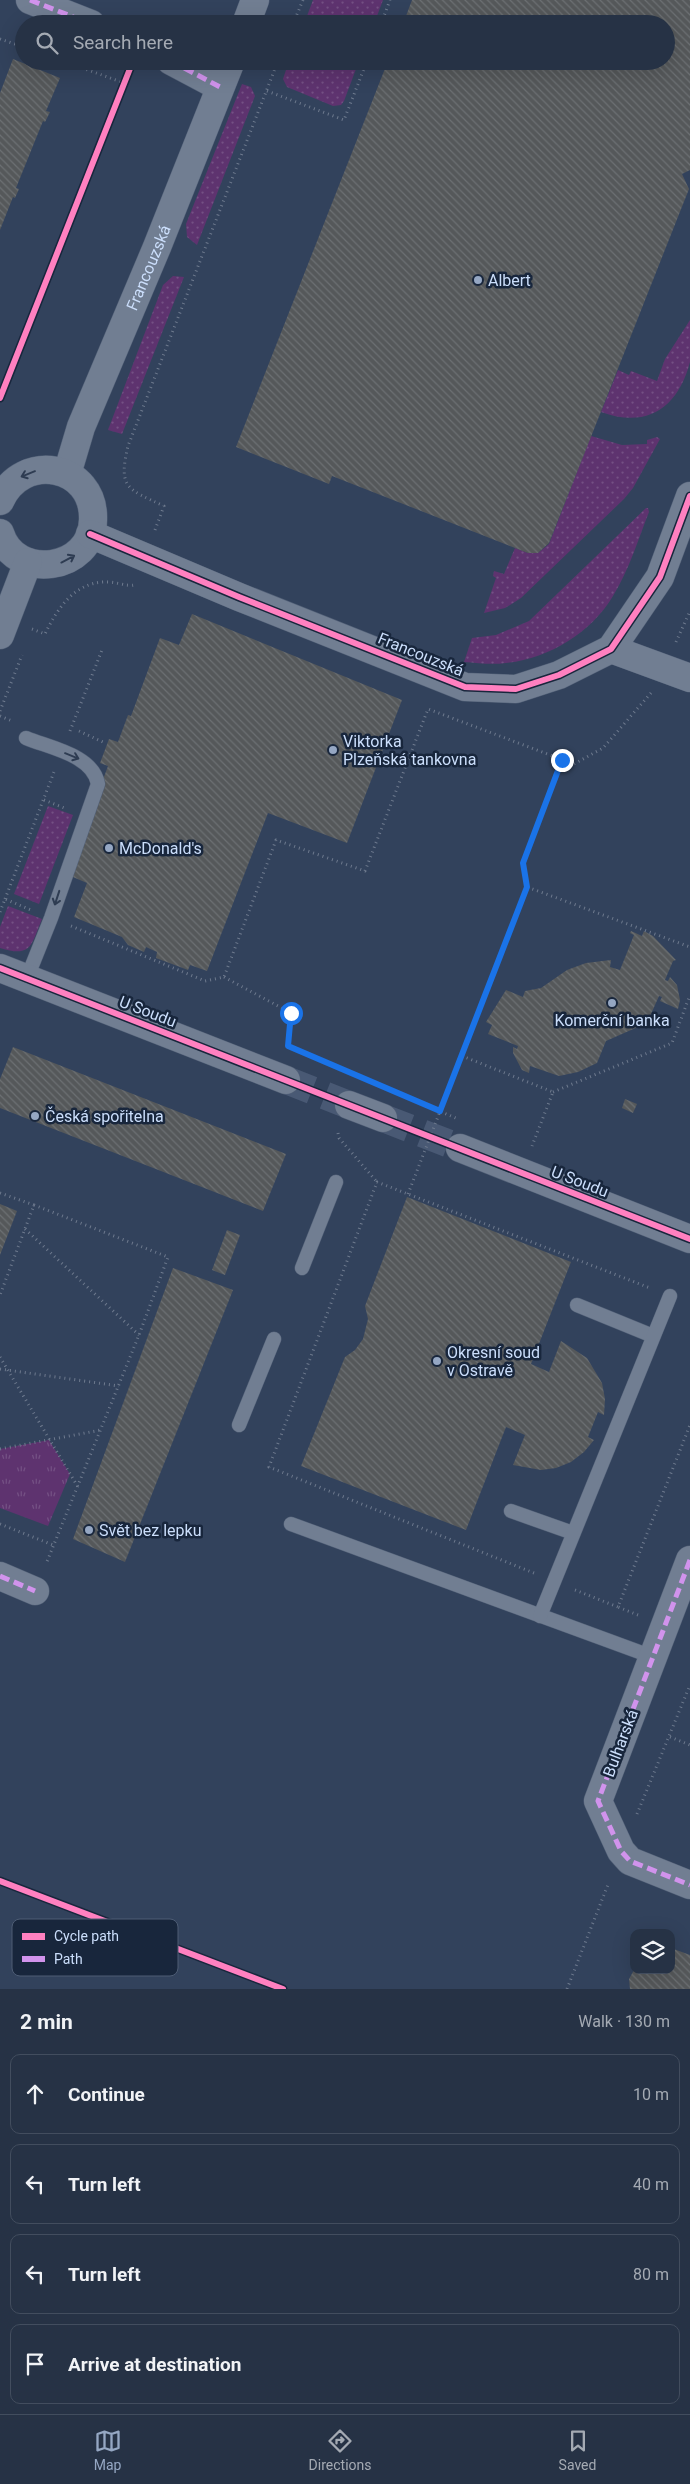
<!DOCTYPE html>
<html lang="en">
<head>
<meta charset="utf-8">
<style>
	:root { --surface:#263245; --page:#2e3a4c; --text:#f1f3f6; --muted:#a4aab3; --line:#424d5e; --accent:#95a7c3 }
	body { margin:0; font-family:Roboto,sans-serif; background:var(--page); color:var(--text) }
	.controls { position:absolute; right:15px; bottom:15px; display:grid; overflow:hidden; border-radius:10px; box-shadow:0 5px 20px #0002 }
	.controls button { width:45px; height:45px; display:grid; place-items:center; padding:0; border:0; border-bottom:1px solid var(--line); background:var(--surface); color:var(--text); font:25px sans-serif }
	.stop { position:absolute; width:15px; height:15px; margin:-11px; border:4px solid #1a73e8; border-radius:50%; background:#fff }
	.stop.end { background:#1a73e8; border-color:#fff; box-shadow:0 1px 5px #0008 }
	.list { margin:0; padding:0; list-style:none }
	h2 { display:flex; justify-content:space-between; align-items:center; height:65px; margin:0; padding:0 20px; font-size:21px }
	h2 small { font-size:16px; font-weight:400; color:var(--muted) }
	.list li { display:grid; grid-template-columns:32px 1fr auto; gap:15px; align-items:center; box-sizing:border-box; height:80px; margin:0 10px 10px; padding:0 10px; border:1px solid var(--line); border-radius:10px }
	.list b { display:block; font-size:19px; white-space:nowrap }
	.list em { font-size:16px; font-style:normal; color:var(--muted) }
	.icon { flex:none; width:28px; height:28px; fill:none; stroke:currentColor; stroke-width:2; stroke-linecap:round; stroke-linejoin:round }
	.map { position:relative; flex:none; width:690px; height:1989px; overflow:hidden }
	.search { position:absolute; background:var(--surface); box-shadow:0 5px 20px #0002; left:15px; right:15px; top:15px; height:55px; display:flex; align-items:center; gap:12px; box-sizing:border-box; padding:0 18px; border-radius:28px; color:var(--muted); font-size:19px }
	.sheet { height:425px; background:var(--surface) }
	nav { display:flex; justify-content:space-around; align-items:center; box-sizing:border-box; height:70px; border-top:1px solid var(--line); background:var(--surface); font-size:14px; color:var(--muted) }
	nav a { display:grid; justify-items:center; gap:2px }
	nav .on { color:var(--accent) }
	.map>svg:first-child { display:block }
	.grass { fill:url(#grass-dots) }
	.park { fill:url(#park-tufts) }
	.building { fill:url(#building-back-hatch) }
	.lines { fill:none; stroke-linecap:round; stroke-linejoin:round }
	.street-tunnel { stroke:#495974; stroke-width:28; stroke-dasharray:28 14; stroke-linecap:butt }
	.lane-casing { stroke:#526077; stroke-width:15 }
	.street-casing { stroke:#526077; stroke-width:29 }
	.path { stroke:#6e7a8e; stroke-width:3; stroke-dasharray:1 4; stroke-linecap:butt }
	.lane { stroke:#717e92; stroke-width:14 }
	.street { stroke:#717e92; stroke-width:28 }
	.quiet { stroke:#d193ec; stroke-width:5; stroke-dasharray:10 5; stroke-linecap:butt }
	.cycleway-casing { stroke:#18263c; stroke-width:9 }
	.cycleway { stroke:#ff80c0; stroke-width:6 }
	.oneway { stroke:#2e3c52 }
	.route { stroke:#1a73e8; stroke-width:6 }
	.poi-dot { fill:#95a7c3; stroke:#18263c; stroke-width:2 }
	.labels { text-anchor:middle; stroke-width:5; stroke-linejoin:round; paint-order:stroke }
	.street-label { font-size:16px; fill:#cbdefb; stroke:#18263c }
	.poi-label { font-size:16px; fill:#cbdefb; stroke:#18263c; text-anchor:start }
	.key { fill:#18263c; stroke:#4e5d75; stroke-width:1 }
	.key-label { font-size:14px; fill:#cbdefb }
</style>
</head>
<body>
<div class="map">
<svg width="690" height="1989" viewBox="0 0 690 1989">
	<defs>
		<pattern id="grass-dots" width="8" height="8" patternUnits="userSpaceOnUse" patternTransform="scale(1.25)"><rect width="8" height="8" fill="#5e336f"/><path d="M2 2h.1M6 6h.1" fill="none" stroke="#745084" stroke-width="1.8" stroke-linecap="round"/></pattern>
		<pattern id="park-tufts" width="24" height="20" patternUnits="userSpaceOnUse" patternTransform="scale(1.25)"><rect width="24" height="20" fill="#5e336f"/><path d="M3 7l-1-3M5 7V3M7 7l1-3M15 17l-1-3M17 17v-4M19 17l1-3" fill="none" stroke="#745084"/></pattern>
		<pattern id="building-back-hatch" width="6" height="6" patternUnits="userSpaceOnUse" patternTransform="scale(1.25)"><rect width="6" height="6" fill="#55585a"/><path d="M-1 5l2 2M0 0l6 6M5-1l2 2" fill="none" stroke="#6c7073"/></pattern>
	</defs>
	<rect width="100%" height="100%" fill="#32425c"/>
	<!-- grass -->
	<g class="grass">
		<path d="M313,0H383L374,24H304Z"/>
		<path d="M289,61H359L344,101L341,105L333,106L287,87L283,79Z"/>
		<path d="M242,84L251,87L255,96L197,245L187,237L186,224Z"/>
		<path d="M173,276L184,277L122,434L108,430L163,285Z"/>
		<path d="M690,320C690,333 690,349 690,362C678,408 647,429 601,412L618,370L629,375L631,371L657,381L665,359Z"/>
		<path d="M591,436L622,445L647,444V440L657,437L660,439L633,488L624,499L521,598L505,608L484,613L496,578L493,576L494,571L504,574L515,548L528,553H538L549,544Z"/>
		<path d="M646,508H648L649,512C638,540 629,570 613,596C591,633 548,659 506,663C492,665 478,663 464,662L472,638L496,635L529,621Z"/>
		<path d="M48,806L73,815L39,904L14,894Z"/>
		<path d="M8,906L42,919C31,945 32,958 0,948V927Z"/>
	</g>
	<!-- park -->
	<path class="park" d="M49,1440L70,1474L48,1526L0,1508V1449Z"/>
	<!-- building -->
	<g class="building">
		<path d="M412,0H690V170L682,174L689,189L549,543L538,553H528L332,476L329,484L236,447L388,61H666V24H403Z"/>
		<path d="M13,59L60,78L46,111L50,112L45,122L43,121L16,188L19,189L15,198L13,197L0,230V93Z"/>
		<path d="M192,614L402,700L347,843L268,813L207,971L190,965L188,970L156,958L157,952L146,947L144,952L128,945L122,937L74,917L87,883L68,875L108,766L100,763L109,739L118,742L128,715L131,716L160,638L179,645Z"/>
		<path d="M631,931L642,936L644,931L653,936L676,960L673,961L665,980L668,981L670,977L677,985L680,1000L678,1009L660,1001L662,997L659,996L647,1023L606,1041L597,1063L578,1072L559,1076L530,1066L529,1073L522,1070L513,1053V1047L517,1049L518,1046L488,1034L492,1025L486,1022L506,990L523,997L525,991L541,988L567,970L586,963L611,960L610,967L620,970L634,935L630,933Z"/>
		<path d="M13,1047L286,1154L263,1211L0,1108V1079Z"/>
		<path d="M625,1099L637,1104L633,1113L622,1108Z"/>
		<path d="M407,1197L571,1262L531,1364L549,1372L561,1341L587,1358L602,1383L605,1399L604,1415L598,1412L588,1437L594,1440L584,1452L571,1462L556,1468L541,1470L513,1465L525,1435L506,1427L466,1530L301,1466L345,1357L355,1350L363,1339L368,1319L365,1306Z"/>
		<path d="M0,1204L17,1211L0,1255Z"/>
		<path d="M227,1230L240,1235L225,1275L212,1270Z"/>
		<path d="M173,1268L233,1290L125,1562L73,1539Z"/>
		<path d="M671,1948L690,1955V1989H630L629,1979L634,1970H671Z"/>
	</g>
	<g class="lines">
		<!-- street-tunnel -->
		<g class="street-tunnel">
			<path d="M286,1080L349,1105"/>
			<path d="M383,1118L460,1148"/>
		</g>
		<defs>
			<g id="lane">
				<path d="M26,738C50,748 93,755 98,784L51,918L27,978"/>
				<path d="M302,1268L336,1182"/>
				<path d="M577,1305L653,1336"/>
				<path d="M239,1425L274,1339"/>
				<path d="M511,1511L573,1533"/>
				<path d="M291,1524L653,1657"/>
				<path d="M540,1616L670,1296"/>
			</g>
			<g id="street">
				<path d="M30,0L91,24"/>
				<path d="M246,24L255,0"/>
				<path d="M171,61L220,87"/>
				<path id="s1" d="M67,474L81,427L157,247L231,61"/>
				<path d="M0,501C22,451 95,464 93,520C92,571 15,582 0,533"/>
				<path d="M90,534L239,597L465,687L516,689L559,675L611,649L660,577L690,496"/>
				<path d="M0,635L28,562"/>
				<path d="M611,649L690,678"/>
				<path d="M0,968L286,1080"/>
				<path d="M349,1105L383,1118"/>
				<path d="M460,1148L690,1239"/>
				<path d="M690,1560L598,1801L621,1851L630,1861L690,1885"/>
				<path d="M0,1576L35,1591"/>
			</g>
		</defs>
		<!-- lane casing -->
		<use href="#lane" class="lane-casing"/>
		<!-- street casing -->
		<use href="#street" class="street-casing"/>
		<!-- path -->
		<g class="path">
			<path d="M293,24L303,0"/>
			<path d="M381,24L390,0"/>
			<path d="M0,39L24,47"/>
			<path d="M63,61L124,83"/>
			<path d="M267,91L344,120L367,61"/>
			<path d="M155,530L164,506C127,489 118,488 128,446L278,61"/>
			<path d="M32,629L45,634C57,609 74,583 104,582C114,581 128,587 134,585"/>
			<path d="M676,642L690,611"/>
			<path d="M0,711L22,655"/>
			<path d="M0,716L12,721"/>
			<path d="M70,731L102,650"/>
			<path d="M79,731L105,743"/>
			<path d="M44,800L67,809"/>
			<path d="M527,887L523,863L562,760"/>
			<path d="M5,899L54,772"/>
			<path d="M0,912L5,899L31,910"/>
			<path d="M71,926L205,981L224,977L276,840L365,871L428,709L574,764L603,748L651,693"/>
			<path d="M224,977L291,1013L288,1046L357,1076"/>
			<path d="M462,1056L553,1092L532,1146"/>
			<path d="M553,1092L672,1043L690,995"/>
			<path d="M404,1096L458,1119"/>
			<path d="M338,1133L339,1138L377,1182"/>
			<path d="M0,1193L34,1205L0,1295"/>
			<path d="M408,1194L527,887L690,947"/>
			<path d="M34,1205L168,1257L139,1335L46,1564"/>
			<path d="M25,1229L139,1335"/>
			<path d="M0,1357L78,1487"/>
			<path d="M0,1369L119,1386"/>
			<path d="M0,1449L101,1430"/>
			<path d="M0,1524L53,1545"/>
			<path d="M534,1573L269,1467L377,1182L650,1288"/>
			<path d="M575,1590L618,1607"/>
			<path d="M638,1615L618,1607L690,1425"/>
			<path d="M670,1737L690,1745"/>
			<path d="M637,1814L690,1685"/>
			<path d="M567,1989L609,1882"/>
		</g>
		<!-- lane -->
		<use href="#lane" class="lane"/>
		<!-- street -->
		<use href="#street" class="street"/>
		<!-- quiet -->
		<g class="quiet">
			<path d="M30,0L91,24"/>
			<path d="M171,61L220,87"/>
			<path d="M690,1560L598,1801L621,1851L630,1861L690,1885"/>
			<path d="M0,1576L35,1591"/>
		</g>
		<defs>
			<g id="cycleway">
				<path d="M0,398L133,61"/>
				<path d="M90,534L239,597L465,687L516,689L559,675L611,649L660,577L690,496"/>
				<path d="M0,968L690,1239"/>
				<path d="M0,1881L283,1989"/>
			</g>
		</defs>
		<!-- cycleway casing -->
		<use href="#cycleway" class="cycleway-casing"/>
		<!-- cycleway -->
		<use href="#cycleway" class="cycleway"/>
	</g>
	<!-- one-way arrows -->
	<defs><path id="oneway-shaft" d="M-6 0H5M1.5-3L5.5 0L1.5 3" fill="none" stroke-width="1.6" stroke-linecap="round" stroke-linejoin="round" transform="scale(1.25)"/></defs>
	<g class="oneway">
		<use href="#oneway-shaft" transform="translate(28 474) rotate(158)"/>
		<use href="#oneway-shaft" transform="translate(68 559) rotate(-28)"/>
		<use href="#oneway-shaft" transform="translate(72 756) rotate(22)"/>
		<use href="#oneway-shaft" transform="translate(57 898) rotate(108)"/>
	</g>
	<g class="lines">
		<!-- route -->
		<path class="route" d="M291,1013L288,1046L440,1111L527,887L523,863L562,760"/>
	</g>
	<!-- markers -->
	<g class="poi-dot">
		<circle cx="478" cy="280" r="5"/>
		<circle cx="333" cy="750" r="5"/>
		<circle cx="109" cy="848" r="5"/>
		<circle cx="612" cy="1003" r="5"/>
		<circle cx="35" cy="1116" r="5"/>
		<circle cx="437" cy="1361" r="5"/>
		<circle cx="89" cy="1530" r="5"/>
	</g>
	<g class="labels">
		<!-- street labels -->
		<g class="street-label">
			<text dy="6" stroke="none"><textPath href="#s1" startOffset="222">Francouzská</textPath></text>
			<text transform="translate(421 654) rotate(22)" y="6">Francouzská</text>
			<text transform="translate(148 1011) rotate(21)" y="6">U Soudu</text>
			<text transform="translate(580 1181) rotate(21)" y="6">U Soudu</text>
			<text transform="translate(620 1743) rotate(-69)" y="6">Bulharská</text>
		</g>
		<!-- poi labels -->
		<g class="poi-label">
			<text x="488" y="286">Albert</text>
			<text x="343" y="747">Viktorka<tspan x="343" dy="18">Plzeňská tankovna</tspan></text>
			<text x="119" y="854">McDonald's</text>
			<text x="612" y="1026" text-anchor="middle">Komerční banka</text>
			<text x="45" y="1122">Česká spořitelna</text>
			<text x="447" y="1358">Okresní soud<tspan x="447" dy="18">v Ostravě</tspan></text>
			<text x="99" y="1536">Svět bez lepku</text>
		</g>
	</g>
	<!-- legend -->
	<rect x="12" y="1919" width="166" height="57" rx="8" class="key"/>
	<rect x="22" y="1933" width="23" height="7" fill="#ff80c0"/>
	<rect x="22" y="1956" width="23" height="6" fill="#d193ec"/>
	<g class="key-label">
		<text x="54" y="1941">Cycle path</text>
		<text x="54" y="1964">Path</text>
	</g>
</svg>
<div class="controls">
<button><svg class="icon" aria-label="layers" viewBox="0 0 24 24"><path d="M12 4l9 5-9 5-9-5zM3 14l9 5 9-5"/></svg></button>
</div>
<div class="stop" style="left:291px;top:1013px"></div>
<div class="stop end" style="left:562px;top:760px"></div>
<div class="search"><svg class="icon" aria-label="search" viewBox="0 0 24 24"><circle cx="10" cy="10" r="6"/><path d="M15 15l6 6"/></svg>Search here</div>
</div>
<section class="sheet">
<h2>2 min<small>Walk · 130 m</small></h2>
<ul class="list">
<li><svg class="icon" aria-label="ahead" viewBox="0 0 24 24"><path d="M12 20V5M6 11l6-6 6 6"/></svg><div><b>Continue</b></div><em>10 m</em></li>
<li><svg class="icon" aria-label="left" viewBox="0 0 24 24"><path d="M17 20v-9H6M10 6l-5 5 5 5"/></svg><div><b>Turn left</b></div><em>40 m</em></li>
<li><svg class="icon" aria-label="left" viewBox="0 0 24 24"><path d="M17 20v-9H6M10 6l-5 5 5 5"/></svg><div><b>Turn left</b></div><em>80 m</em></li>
<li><svg class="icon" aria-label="arrive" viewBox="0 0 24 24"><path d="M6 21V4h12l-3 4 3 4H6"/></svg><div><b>Arrive at destination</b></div></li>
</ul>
</section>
<nav>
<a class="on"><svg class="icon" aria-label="map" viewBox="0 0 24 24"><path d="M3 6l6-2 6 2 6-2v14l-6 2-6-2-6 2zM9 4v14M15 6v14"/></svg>Map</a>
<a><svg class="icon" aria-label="directions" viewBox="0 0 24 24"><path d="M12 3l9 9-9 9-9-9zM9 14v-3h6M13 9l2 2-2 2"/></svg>Directions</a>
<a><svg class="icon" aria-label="saved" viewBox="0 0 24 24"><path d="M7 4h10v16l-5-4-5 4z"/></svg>Saved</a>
</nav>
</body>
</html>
